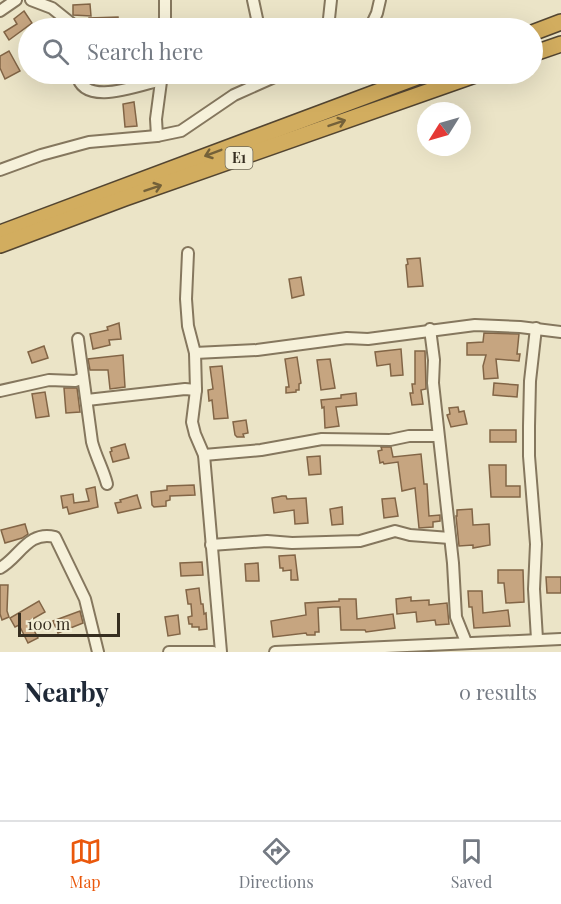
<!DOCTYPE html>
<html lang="en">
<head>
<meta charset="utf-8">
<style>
	:root { --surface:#fff; --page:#f6f6f7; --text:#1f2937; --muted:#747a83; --line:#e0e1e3; --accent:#ea580c }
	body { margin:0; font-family:"Playfair Display",serif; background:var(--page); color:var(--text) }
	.compass { position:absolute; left:417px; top:102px; width:54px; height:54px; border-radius:50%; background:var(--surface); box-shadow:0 6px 24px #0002; rotate:233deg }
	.scale { position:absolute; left:18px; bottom:15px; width:102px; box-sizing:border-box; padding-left:6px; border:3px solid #362e20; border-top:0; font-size:16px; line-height:21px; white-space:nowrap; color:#362e20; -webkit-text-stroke:4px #f3eed6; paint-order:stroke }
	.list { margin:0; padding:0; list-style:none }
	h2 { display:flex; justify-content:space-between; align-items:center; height:78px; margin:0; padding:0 24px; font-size:26px }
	h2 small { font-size:20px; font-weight:400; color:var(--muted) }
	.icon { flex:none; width:33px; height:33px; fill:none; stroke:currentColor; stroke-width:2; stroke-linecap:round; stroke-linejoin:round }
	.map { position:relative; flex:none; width:561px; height:652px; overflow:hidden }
	.search { position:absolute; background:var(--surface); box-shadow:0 6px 24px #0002; left:18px; right:18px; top:18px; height:66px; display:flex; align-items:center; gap:15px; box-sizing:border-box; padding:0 21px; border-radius:33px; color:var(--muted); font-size:22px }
	.sheet { height:168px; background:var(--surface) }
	nav { display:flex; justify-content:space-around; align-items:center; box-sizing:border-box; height:84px; border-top:2px solid var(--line); background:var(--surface); font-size:16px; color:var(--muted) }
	nav a { display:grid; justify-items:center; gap:3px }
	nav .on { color:var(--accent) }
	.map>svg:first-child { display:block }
	.building { fill:#c6a580; stroke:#826546; stroke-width:1.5 }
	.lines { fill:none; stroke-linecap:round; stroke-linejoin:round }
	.minor-casing { stroke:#85775e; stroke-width:14 }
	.highway-casing { stroke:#534531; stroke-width:18 }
	.minor { stroke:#f6f1da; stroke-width:10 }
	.highway { stroke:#d2ad5f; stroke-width:15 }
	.oneway { stroke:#746139 }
	.labels { text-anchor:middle; stroke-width:4.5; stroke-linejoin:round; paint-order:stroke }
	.shield { fill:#f3eed6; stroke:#6f6857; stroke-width:1.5 }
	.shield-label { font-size:14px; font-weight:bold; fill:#362e20 }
</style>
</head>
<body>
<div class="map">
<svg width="561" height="652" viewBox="0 0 561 652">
	<rect width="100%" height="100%" fill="#ebe4c7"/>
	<!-- building -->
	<g class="building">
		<path d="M90,4L91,16L73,15V5Z"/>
		<path d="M24,11L32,23L9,40L4,32L17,24L14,19Z"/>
		<path d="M118,17L119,27L89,28V18Z"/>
		<path d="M9,51L20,71L5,79L0,68V56Z"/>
		<path d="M134,102L137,126L125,127L123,104Z"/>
		<path d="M420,258L423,286L408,287L406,265L408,264L407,259Z"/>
		<path d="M301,277L304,295L292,298L289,279Z"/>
		<path d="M119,323L121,339L109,340L110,345L93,349L90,334L108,330L107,327Z"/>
		<path d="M484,333L519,334L517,354H520L519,361L496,359L498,378L484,379L483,366L486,355H467V343L483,342Z"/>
		<path d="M44,346L48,358L32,363L28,352Z"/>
		<path d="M401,349L403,375L391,376L390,364L377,366L375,352Z"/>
		<path d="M415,351H425L426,389L421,390L423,404L412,405L410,393H413L412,384H415Z"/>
		<path d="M123,355L125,387L110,389L108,370H90L88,359Z"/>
		<path d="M297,357L301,383L299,384V390H296V392L286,393V387H289L285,359Z"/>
		<path d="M330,359L335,388L321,390L317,360Z"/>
		<path d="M222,366L228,418L214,419L212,400L209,401L208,390L213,389L210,367Z"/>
		<path d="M494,383L518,385L517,397L493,395Z"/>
		<path d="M64,388H77L80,412L66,413Z"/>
		<path d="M45,392L49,416L36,418L32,394Z"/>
		<path d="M356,393L357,405L336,407L339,426L325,428L324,407L322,408L321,400L341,398V395Z"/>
		<path d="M458,407L459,412L464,411L467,424L451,427L447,415L450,414L449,408Z"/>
		<path d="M246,420L248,433L243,434L244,437H237L235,435L233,422Z"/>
		<rect x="490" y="430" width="26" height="12"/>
		<path d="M125,444L129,458L113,462L110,452L112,451L111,448Z"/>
		<path d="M381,447H391L393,457L421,454L424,484H427L429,516L440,515V521L433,522V527L419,528L415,488L402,491L398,462L384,464L383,462L380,463L378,451L382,450Z"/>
		<path d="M320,456L321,474L309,475L307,457Z"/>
		<path d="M489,465H506V486H520V497H491Z"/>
		<path d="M194,485L195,495L170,496V500L166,501V506L154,507L152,505L151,492L167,490V486Z"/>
		<path d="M95,487L98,507L69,514L67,507L63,508L61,496L73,494L74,503L89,501L86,489Z"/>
		<path d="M137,495L141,508L118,513L115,503L121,502L120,500Z"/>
		<path d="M282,496H286L287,499L306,498L308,523L295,524L294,510L274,513L272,498Z"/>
		<path d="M395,498L398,516L384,518L382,499Z"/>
		<path d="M342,507L343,524L332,525L330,509Z"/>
		<path d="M472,509L473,525L489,524L490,545L473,548V545L459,546L456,516H457V510Z"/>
		<path d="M25,524L28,534L22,538L5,543L1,530Z"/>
		<path d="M295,555L298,580H291V570L283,571V568H280L279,556Z"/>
		<path d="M202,562L203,575L181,576L180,563Z"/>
		<path d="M258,563L259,581H246L245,564Z"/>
		<path d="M498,570H523L524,602L506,603L504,583H498Z"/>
		<path d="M546,577H561V593H547Z"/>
		<path d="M0,585H8L7,611L9,617L2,620L0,614Z"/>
		<path d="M199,588L201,604H203L204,614L206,613L207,629L199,630V627H192V624H189L188,617L192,616L191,604H188L186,590Z"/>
		<path d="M468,591H482L483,613L508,610L510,626L474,628L472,607H469Z"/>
		<path d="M411,597V601L429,600V605L447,603L449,624L436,625L435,620L417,622L416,612L397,614L396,599Z"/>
		<path d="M339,599H356L357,619L393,614L395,628L366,632L365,630H341L340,607H333L318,608L319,632H315V635H307L306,633L273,637L271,621L306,615L305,603L339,601Z"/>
		<path d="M39,601L45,612L29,621L38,638L28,643L19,625L15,627L10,618Z"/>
		<path d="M80,611L83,623L58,633L53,621Z"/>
		<path d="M178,615L180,634L168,636L165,617Z"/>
	</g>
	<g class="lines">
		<defs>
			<g id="minor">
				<path d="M31,0L52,8L77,28"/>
				<path d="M253,0L259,28"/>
				<path d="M0,11L16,0"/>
				<path d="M165,28V0"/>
				<path d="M328,28L331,0"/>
				<path d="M370,28L377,13L380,0"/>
				<path d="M77,74C83,108 139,85 161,80"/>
				<path d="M157,136L156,119L162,74"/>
				<path d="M0,170L41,155L89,142L157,136L181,131L234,95L281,74"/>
				<path d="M188,253L186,299L188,326L195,353L196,390L192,422L195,434L204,455L221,652"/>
				<path d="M536,328L530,381L529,426V456L536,544L534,589L537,639"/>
				<path d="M430,329L434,360L433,383L453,563L456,617L466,642"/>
				<path d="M78,339L92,442C96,457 103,469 107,484"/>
				<path d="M195,353L257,350L347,338L368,339L475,325L520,327L561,332"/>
				<path d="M0,391L49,380L75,381L83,378"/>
				<path d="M87,400L185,389L196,390"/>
				<path d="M204,455L261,450L322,439L390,440L409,436H438"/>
				<path d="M211,545L267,541L292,543L360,541L395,531L410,535L450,538"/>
				<path d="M0,568C19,558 28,530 55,537L85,599L98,652"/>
				<path d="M169,652H213"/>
				<path d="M275,652L561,639"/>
			</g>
			<g id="highway">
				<path d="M532,33L561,22"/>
				<path d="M532,54L561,44"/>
				<path d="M0,233L425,74"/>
				<path d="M0,245L125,198L478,74"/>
			</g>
		</defs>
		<!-- minor casing -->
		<use href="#minor" class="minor-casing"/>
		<!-- highway casing -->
		<use href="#highway" class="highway-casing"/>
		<!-- minor -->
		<use href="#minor" class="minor"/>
		<!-- highway -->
		<use href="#highway" class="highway"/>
	</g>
	<!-- one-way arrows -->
	<defs><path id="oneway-shaft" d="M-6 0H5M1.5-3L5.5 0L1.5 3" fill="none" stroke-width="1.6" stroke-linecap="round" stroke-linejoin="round" transform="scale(1.5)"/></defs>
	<g class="oneway">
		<use href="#oneway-shaft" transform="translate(337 123) rotate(-19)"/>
		<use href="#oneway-shaft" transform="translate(213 153) rotate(159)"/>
		<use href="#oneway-shaft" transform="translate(153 188) rotate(-19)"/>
	</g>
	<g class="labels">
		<!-- shield labels -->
		<rect class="shield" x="225.5" y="147" width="27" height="22" rx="4.5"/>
		<g class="shield-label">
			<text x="239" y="163">E1</text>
		</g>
	</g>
</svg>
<svg class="compass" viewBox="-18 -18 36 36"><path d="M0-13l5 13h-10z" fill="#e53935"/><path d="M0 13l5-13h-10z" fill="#747a83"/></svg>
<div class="scale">100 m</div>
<div class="search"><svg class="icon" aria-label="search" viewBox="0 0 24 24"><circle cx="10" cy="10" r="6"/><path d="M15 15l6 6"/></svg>Search here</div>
</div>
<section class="sheet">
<h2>Nearby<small>0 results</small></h2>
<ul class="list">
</ul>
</section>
<nav>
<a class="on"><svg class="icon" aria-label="map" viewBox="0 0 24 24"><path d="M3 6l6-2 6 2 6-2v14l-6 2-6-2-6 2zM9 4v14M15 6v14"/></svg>Map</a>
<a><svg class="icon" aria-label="directions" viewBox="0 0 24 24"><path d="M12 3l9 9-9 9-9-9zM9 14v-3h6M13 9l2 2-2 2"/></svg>Directions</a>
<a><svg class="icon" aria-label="saved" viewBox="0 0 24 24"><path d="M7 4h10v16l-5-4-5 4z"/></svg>Saved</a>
</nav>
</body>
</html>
